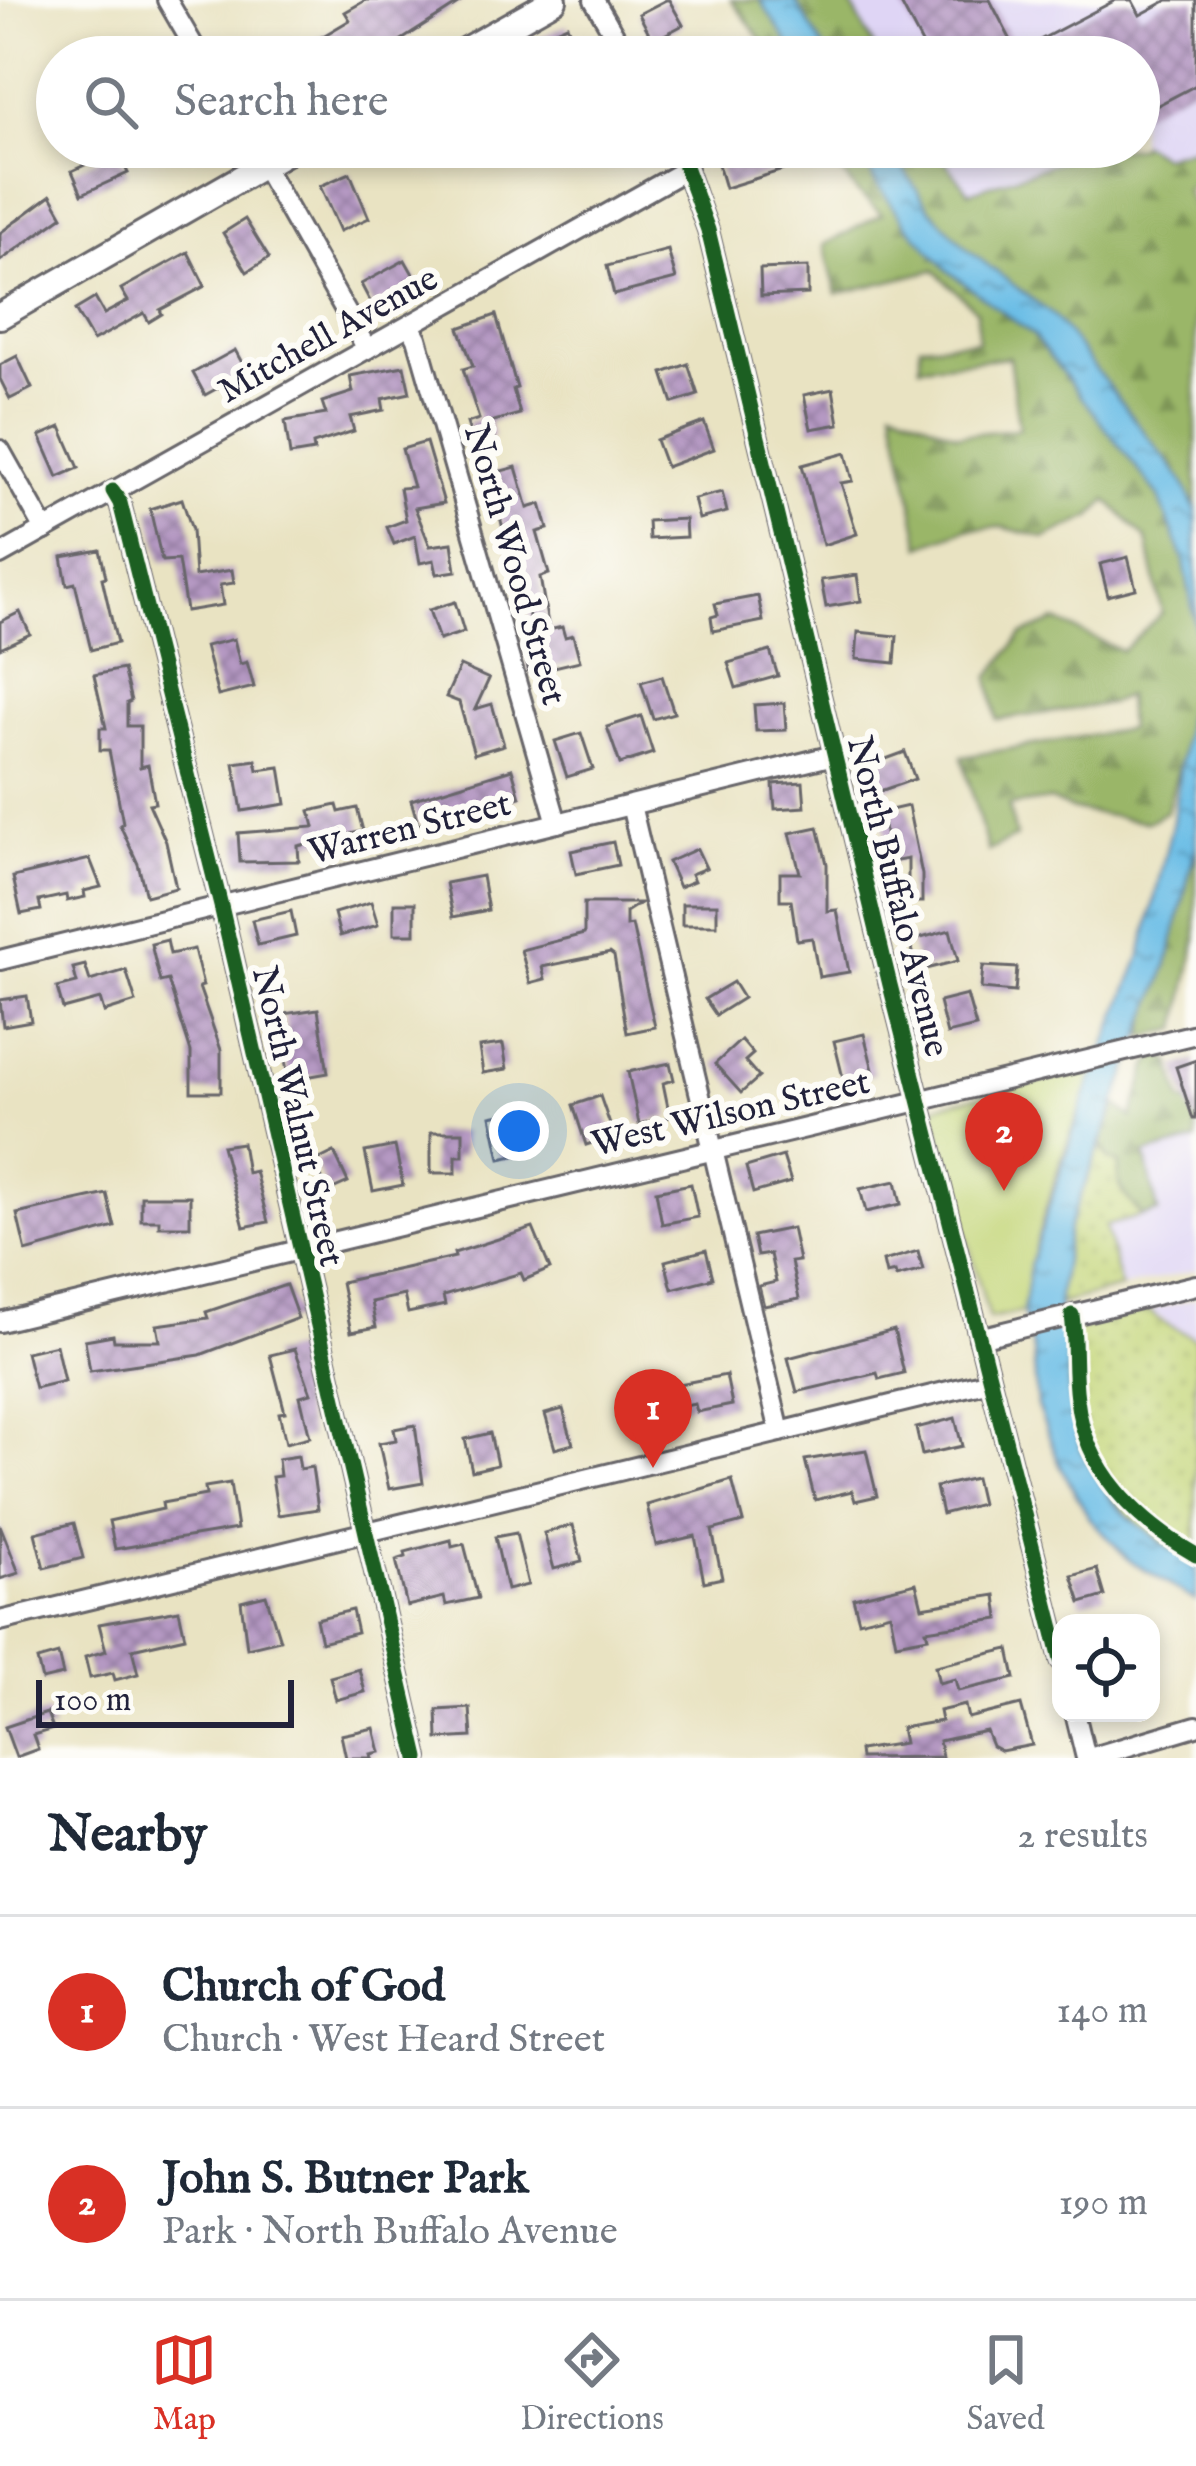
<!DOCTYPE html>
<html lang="en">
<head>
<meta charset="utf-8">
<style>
	:root { --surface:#fff; --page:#f2f2f3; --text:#1f2937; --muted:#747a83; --line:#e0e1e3; --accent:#d93025 }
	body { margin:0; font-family:"IM FELL English",serif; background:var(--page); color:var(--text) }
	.controls { position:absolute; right:36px; bottom:36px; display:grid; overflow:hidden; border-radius:24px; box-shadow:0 6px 18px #0003 }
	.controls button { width:108px; height:108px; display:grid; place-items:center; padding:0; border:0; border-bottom:3px solid var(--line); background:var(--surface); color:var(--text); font:60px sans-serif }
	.scale { position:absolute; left:36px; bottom:30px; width:258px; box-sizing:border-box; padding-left:12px; border:6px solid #22223b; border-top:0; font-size:33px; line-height:42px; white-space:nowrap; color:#22223b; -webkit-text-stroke:9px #fdfcf7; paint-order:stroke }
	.you { position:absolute; left:519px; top:1131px; width:42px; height:42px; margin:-30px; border:9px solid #fff; border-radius:50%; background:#1a73e8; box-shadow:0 0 0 18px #1a73e833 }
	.badge { display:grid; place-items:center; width:78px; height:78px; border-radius:50%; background:var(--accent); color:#fff; font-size:39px; font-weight:700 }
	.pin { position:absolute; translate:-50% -99px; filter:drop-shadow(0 3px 6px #0008) }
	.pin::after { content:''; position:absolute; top:63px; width:42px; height:36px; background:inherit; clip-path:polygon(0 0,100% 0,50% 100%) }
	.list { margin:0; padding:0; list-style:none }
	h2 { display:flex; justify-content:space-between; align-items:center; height:156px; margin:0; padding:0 48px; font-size:51px }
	h2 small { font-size:39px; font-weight:400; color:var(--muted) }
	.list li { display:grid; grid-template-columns:78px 1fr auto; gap:36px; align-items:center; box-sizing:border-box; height:192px; padding:0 48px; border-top:3px solid var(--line) }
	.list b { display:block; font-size:45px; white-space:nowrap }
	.list p { margin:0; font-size:39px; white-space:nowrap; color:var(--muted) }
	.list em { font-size:39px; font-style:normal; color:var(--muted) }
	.icon { flex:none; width:66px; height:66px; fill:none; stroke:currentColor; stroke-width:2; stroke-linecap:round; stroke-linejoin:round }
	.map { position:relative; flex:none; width:1196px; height:1758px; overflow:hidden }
	.search { position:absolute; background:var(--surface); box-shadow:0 6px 18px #0003; left:36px; right:36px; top:36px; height:132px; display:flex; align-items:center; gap:30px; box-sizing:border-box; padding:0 42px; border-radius:66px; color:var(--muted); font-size:45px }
	.sheet { height:540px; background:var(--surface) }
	nav { display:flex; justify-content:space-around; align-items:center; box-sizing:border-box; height:168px; border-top:3px solid var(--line); background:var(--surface); font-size:33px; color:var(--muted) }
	nav a { display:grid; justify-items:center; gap:6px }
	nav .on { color:var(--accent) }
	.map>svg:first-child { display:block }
	.built { fill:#dfd5f5 }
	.grass { fill:url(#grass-dots); stroke:#727c59; stroke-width:3 }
	.forest { fill:url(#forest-firs); stroke:#5e6c52; stroke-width:3 }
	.green { fill:#c3d577; stroke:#727c59; stroke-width:3 }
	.water { fill:url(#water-ripples); stroke:#467090; stroke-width:3 }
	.building { fill:url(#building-cross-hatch) }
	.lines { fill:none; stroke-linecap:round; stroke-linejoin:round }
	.street-casing { stroke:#68666a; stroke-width:24 }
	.secondary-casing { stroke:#68666a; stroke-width:30 }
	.street { stroke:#fff; stroke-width:18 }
	.secondary { stroke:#fff; stroke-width:24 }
	.cycleway-casing { stroke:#fdfcf7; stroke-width:22 }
	.cycleway { stroke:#1b5e20; stroke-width:15 }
	.labels { text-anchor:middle; stroke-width:12; stroke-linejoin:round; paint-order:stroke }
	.street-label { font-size:36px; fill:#22223b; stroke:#fdfcf7 }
</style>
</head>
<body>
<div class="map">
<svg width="1196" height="1758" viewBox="0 0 1196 1758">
	<defs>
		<pattern id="grass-dots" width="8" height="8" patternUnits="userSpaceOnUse" patternTransform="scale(3)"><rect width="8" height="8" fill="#c3d577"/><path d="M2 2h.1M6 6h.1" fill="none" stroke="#a7b768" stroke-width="1.8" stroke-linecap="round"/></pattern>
		<pattern id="forest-firs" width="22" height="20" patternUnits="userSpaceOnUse" patternTransform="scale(3)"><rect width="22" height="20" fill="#9ab668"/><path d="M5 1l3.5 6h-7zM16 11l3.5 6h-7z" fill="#7d9457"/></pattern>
		<pattern id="water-ripples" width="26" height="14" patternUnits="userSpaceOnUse" patternTransform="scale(3)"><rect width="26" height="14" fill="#6abde6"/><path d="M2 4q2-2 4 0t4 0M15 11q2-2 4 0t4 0" fill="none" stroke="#5799bc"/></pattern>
		<pattern id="building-cross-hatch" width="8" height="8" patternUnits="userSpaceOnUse" patternTransform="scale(3)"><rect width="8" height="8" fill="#b599c3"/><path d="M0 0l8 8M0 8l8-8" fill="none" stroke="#937ca0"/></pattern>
	</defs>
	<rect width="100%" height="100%" fill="#fdfcf7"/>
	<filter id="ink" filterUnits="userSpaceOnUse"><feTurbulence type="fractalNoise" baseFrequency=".00833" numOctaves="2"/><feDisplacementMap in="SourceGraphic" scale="24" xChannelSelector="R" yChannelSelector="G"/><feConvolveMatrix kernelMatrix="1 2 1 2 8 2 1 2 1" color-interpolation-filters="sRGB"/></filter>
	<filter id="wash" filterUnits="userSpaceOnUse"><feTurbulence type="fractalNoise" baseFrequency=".004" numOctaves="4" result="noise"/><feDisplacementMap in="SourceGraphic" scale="48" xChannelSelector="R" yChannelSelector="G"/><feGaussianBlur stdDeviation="2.7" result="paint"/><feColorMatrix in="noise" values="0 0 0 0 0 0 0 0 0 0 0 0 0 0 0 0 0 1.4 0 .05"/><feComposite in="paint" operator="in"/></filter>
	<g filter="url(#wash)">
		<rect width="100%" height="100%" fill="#e9e3c2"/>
		<!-- built -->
		<g class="built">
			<path d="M849,0H1196V147L1162,156L1139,144V57H879Z"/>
			<path d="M934,147H1113L1093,150L968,192Z"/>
			<path d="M1196,1141V1270L1121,1288L1105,1225L1158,1211L1144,1153Z"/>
			<path d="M1196,1299V1366L1188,1336L1149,1310Z"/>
		</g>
		<!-- grass -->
		<g class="grass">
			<path d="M1101,1143L1103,1152L1120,1163C1113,1191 1128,1195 1141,1216L1105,1226L1121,1288L1058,1304L1068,1229Z"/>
			<path d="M1149,1310L1159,1320L1196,1339V1562C1124,1527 1078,1469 1068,1388C1066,1370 1063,1350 1068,1332Z"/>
		</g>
		<!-- forest -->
		<g class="forest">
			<path d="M731,0H849L879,57H775Z"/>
			<path d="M1141,143L1162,156L1196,147V180L1185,190L1196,212V744L1185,743L1167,811L1148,822L1073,810L1050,800L1009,806L1016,837L988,851L962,757L1128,729L1126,696L1108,704L997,720L989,678L1022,635L1056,621L1122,651L1162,613L1147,540L1107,500L1091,517L1045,538L1002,527L966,529L921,546L893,407L958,435L1019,429L1009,357L920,366V345L978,341L977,311L934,270L837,294L824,245L882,214L856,191L824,147H934L969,192L1093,150L1139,147Z"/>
			<path d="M1196,845V940L1178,1029L1144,1037L1149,1009L1168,963Z"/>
			<path d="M1160,1053L1171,1062L1181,1100L1196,1108V1141L1145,1154L1158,1212L1141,1216C1128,1195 1113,1191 1120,1164L1108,1159L1101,1143L1116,1105L1132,1118L1149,1064Z"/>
		</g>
		<!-- green -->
		<path class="green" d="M1100,1067C1064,1139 1034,1233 1023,1312L989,1319L934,1113L936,1106Z"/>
		<!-- water -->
		<g class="water">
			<path d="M760,0H795L829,57H797Z"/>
			<path d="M858,147H889L929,208L968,250L1054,316L1182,480L1196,511V630L1184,561L1158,495L1033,335L948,271L907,225L874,180Z"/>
			<path d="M1196,642V845L1168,963L1068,1229L1058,1304L1066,1338L1070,1405L1081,1449L1090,1467L1113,1502L1131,1519L1171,1550L1196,1562V1601L1129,1560L1089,1517L1060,1465L1037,1406L1033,1350L1023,1312L1030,1264L1085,1097L1141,955L1173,821Z"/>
		</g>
		<g id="blocks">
			<!-- building -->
			<g class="building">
				<path d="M366,0H464L375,57H370L364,47L348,57H258L291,42L296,52L350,20L345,12Z"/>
				<path d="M666,0H669L683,25L653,41L639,14Z"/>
				<path d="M899,0H990L1017,52L1116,0H1132L1140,15L1168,0H1196V85L1139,115V57H929Z"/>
				<path d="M567,25L580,53L572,57H495Z"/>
				<path d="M729,147H775L783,170L725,188L714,151Z"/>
				<path d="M117,150L128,173L82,194L72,171Z"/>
				<path d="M350,173L369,218L340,231L320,186Z"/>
				<path d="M51,195L63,216L0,261V233Z"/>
				<path d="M245,219L269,258L247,272L223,233Z"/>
				<path d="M668,250L676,279L614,295L607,266Z"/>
				<path d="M188,252L205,286L160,310L162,314L149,322L144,313L93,341L75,310L95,298L104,314L128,301L121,289Z"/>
				<path d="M405,260L418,283L373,307L361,284Z"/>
				<path d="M808,267V294L761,296L760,269Z"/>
				<path d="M496,315L517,388L513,389L520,414L490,422L494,437L473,442L467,423L479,419L463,369L473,366L459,328Z"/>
				<path d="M235,350L247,372L205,395L193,373Z"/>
				<path d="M17,356L32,388L10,399L0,379V365Z"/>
				<path d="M688,364L698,395L673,403L663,373Z"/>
				<path d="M404,366L410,393L382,399L384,410L350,417L354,431L313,444L314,451L290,455L285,421L326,414L322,402L353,392L350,376Z"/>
				<path d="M833,389L839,424L811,429L804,395Z"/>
				<path d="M704,422L714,449L666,467L656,440Z"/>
				<path d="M61,427L79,468L58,477L40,436Z"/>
				<path d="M426,442L444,503L415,508L430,546L452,543L456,571L437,574L434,560L420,563L415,536L394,544L387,527L406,520L400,488L413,487L402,449Z"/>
				<path d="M846,453L853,481L841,483L857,534L823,545L802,465Z"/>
				<path d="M516,467L528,508L541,504L548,529L537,532L549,574L540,577L549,630L562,627L565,637L573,635L580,661L529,673L521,637L532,634L523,582L516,584L490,474Z"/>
				<path d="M722,492L727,512L699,519L694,499Z"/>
				<path d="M182,499L192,530L195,576L232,570L234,583L220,585L223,605L186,611L178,560L162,561L150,509Z"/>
				<path d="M685,519L686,537L649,539L648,521Z"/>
				<path d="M100,550L106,577L102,578L117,643L91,650L75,583L67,585L62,557Z"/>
				<path d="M1128,557L1136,589L1108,596L1100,564Z"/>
				<path d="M857,575L861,601L826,607L821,580Z"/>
				<path d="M758,596L763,621L713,631L711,617L718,615L715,604Z"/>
				<path d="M455,602L464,632L439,640L429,610Z"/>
				<path d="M20,612L30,634L0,648V622Z"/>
				<path d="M858,632L897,636L895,663L856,659Z"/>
				<path d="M234,639L240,664L247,662L254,687L218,696L205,646Z"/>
				<path d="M770,651L778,676L736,688L728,663Z"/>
				<path d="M460,666L489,679L475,709L492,704L504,745L474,754L459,702L446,697Z"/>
				<path d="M123,669L131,701L127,703V726H140V767L148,765L155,803L149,804L166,842L176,888L146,896L138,864L120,825L123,823L109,750H100V728H106L94,675Z"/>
				<path d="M662,676L674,713L653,719L641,682Z"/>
				<path d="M784,703L786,730L756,731L754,705Z"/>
				<path d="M641,716L653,753L620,764L607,727Z"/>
				<path d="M581,733L593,769L567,777L555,741Z"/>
				<path d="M905,752L915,779L877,792L867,766Z"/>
				<path d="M256,760L258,770L280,767L286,804L242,811L234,763Z"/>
				<path d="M512,769L520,797L418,824L411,800Z"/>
				<path d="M803,782L805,807L775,809L773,784Z"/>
				<path d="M337,805L339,812L357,808L363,831L298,846L299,861L240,862L238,833L314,827L310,811Z"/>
				<path d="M908,806L922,875V902H908V859L891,862L882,818V812Z"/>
				<path d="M818,827L827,864V911L837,910L849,972L819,977L812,938L797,940L791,900H780V873H800L790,833Z"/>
				<path d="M613,842L618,865L576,874L571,851Z"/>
				<path d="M697,849L706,868L691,874L694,881L679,887L668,862Z"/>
				<path d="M90,859L101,887L84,891L85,897L67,901L66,895L39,901L41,910L21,914L13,877Z"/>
				<path d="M482,876L488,910L453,917L446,883Z"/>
				<path d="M371,902L378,925L340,936L334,913Z"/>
				<rect x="394" y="903" width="21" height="31"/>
				<path d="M584,903H640L626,912V926L632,925L655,1027L627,1033L614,956L610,953L542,967L545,979L530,983L521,950L584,934Z"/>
				<rect x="682" y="904" width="35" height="21"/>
				<path d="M291,911L296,936L258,945L252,920Z"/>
				<path d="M950,930L958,961L918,971L910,941Z"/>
				<path d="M167,940L170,954L194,949L203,986L199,987L221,1050V1092H191V1052L168,980L160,982L151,944Z"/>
				<path d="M85,965L90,981L126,970L136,1002L104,1012L100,999L63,1009L57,988L77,983L73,968Z"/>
				<path d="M983,966L1017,968L1015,992L981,989Z"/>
				<path d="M733,982L743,998L716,1015L705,999Z"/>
				<path d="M967,995L976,1027L947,1034L939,1002Z"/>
				<path d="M27,996L31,1021L3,1026L0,1000Z"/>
				<path d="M318,1009L328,1073L289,1080L284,1056L290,1055L284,1014Z"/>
				<path d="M864,1034L874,1074L844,1082L834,1041Z"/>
				<path d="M741,1040L753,1054L745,1061L759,1077L741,1093L715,1064Z"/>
				<path d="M503,1044L507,1069L483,1073L479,1047Z"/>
				<path d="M1196,1060V1119H1193L1176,1067Z"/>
				<path d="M670,1063L674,1080L663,1083L670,1117L639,1124L628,1072Z"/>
				<path d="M600,1096L614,1136L586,1145L573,1105Z"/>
				<path d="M529,1108L538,1151L500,1159L491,1116Z"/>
				<path d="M431,1132H463V1156H456V1173H431Z"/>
				<path d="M242,1143L247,1173L255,1171L268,1222L244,1227L222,1146Z"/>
				<path d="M395,1146L403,1185L373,1191L365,1152Z"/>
				<path d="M334,1152L348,1182L328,1191L314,1162Z"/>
				<path d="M783,1156L791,1182L753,1193L746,1167Z"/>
				<path d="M896,1181L901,1204L866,1212L860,1189Z"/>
				<path d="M691,1184L698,1217L662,1224L656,1191Z"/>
				<path d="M107,1194L115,1227L26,1252L17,1214Z"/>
				<path d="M141,1196H190V1226H159V1220H141Z"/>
				<path d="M533,1228L550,1269L524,1280L521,1273L443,1296L445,1305L408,1313L404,1295L371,1302L376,1327L351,1332L341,1282L455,1257L454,1253Z"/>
				<path d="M792,1228L799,1261L791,1262L799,1299L764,1306L759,1286L776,1282L770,1254L757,1256L753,1236Z"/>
				<path d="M706,1250L713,1278L672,1289L665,1261Z"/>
				<path d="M918,1251L923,1270L896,1277L895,1272L886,1274L883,1261Z"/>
				<path d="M286,1285L298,1318L200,1355L90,1371L85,1340L113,1335L114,1341H160L157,1325L208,1318L206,1312Z"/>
				<path d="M894,1330L904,1373L879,1379L877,1373L797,1392L788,1358Z"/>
				<path d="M56,1345L64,1381L35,1388L26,1352Z"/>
				<path d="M295,1349L311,1393L300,1396L310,1437L286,1443L279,1413L285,1412L270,1355Z"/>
				<path d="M726,1375L732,1405L697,1412L695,1404L674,1408L669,1386Z"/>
				<path d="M645,1400L653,1430L635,1434L627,1405Z"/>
				<path d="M563,1409L573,1444L555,1449L545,1414Z"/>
				<path d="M955,1418L962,1446L922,1455L916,1428Z"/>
				<path d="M415,1425L423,1483L389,1489L379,1443L396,1440L394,1429Z"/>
				<path d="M490,1433L497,1465L472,1471L465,1439Z"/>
				<path d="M866,1450L877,1496L855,1501L852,1491L815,1500L805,1460Z"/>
				<path d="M298,1456L300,1469L312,1467L318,1509L278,1515L272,1477L280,1476L278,1459Z"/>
				<path d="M975,1478L981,1504L942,1514L936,1487Z"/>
				<path d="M732,1480L743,1522L712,1530L722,1578L704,1582L695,1536L656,1545L647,1505Z"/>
				<path d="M230,1483L237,1529L115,1549L109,1521L163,1509L162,1503L206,1495L205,1487Z"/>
				<path d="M74,1523L83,1558L44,1568L35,1533Z"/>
				<path d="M0,1525L19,1573L0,1579Z"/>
				<path d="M573,1525L582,1562L554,1569L544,1533Z"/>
				<path d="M516,1533L528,1585L507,1590L495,1537Z"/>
				<path d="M451,1540L452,1547L464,1544L478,1598L446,1605L444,1597L407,1606L396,1560L406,1557L405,1552Z"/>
				<path d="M1097,1569L1105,1596L1081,1603L1072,1576Z"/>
				<path d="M916,1583L922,1607L996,1595L999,1619L926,1630L928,1637L896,1643L890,1613L859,1621L853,1598Z"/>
				<path d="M266,1595L280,1640L247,1648L241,1601Z"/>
				<path d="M179,1610L185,1637L132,1649L138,1674L115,1680L113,1673L90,1678L85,1657L106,1651L99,1624Z"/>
				<path d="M352,1610L357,1633L321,1642L316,1619Z"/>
				<path d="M1009,1649L1015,1678L958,1691L955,1679L939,1683L935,1666Z"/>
				<path d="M58,1654L63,1675L42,1680L37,1660Z"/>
				<path d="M359,1669L365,1692L336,1700L330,1677Z"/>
				<path d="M965,1705L968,1718L1021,1705L1032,1745L1001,1751L992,1746L986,1731L939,1741L942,1757L860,1758L859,1750L904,1743L901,1728L941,1721L939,1711Z"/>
				<path d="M470,1708L472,1737L438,1739L437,1710Z"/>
				<path d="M47,1713L53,1729L33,1735L38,1749L16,1757L5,1727Z"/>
				<path d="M374,1728L380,1752L371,1754L372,1758H346L341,1735Z"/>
			</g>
		</g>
	</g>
	<g filter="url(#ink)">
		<use href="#blocks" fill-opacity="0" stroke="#68666a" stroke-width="3"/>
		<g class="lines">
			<defs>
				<g id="street">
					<path d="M167,0L200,57"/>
					<path d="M594,0L627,57"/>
					<path d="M253,147L367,349"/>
					<path d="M678,147L708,230L890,985L1061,1660"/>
					<path d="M410,325L417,338L557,823"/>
					<path d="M0,450L45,530"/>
					<path d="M113,491L120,503L221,906L418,1758"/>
					<path d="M0,555L687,169"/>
					<path d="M631,805L780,1432"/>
					<path d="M0,960L834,755"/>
					<path d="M0,1322L1196,1034"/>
					<path d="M979,1338L1196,1285"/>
					<path d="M0,1621L990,1381"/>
					<path d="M1075,1713L1086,1758"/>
					<path d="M1089,1758L1196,1726"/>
				</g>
				<g id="secondary">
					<path d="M453,57L554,0"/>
					<path d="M0,316L295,147"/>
				</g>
			</defs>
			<!-- street casing -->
			<use href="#street" class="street-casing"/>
			<!-- secondary casing -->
			<use href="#secondary" class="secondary-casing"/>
			<!-- street -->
			<use href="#street" class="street"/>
			<!-- secondary -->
			<use href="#secondary" class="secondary"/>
			<defs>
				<g id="cycleway">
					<path d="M678,147L708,230L890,985L1061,1660"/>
					<path d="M113,491L120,503L221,906L418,1758"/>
					<path d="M1072,1315C1076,1344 1073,1371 1077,1399C1085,1470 1136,1521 1196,1555"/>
				</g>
			</defs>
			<!-- cycleway casing -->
			<use href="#cycleway" class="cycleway-casing"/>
			<!-- cycleway -->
			<use href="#cycleway" class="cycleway"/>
		</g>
	</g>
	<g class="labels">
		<!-- street labels -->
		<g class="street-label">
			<text transform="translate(327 333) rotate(-29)" y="13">Mitchell Avenue</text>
			<text transform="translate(517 564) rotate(74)" y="13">North Wood Street</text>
			<text transform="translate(409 826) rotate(-14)" y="13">Warren Street</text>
			<text transform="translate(900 896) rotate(76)" y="13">North Buffalo Avenue</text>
			<text transform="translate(730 1111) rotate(-13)" y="13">West Wilson Street</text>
			<text transform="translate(300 1116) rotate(77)" y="13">North Walnut Street</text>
		</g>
	</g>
</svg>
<div class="controls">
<button><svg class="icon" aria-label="locate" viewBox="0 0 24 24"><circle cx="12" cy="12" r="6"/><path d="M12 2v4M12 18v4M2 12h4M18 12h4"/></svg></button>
</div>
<div class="scale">100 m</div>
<div class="you"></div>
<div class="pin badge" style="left:653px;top:1468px">1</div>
<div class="pin badge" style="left:1004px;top:1191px">2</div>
<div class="search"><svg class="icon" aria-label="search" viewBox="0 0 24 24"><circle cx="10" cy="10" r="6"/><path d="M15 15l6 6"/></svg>Search here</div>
</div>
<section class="sheet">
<h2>Nearby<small>2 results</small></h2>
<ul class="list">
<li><span class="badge">1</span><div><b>Church of God</b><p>Church · West Heard Street</p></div><em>140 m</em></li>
<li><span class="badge">2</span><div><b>John S. Butner Park</b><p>Park · North Buffalo Avenue</p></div><em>190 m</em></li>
</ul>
</section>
<nav>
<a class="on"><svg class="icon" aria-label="map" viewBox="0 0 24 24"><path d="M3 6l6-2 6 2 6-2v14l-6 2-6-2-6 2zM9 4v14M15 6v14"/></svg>Map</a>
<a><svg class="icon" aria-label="directions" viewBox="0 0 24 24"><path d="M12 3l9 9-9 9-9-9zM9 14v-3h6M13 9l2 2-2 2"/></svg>Directions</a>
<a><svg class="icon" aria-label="saved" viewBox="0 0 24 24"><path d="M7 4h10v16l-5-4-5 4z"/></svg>Saved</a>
</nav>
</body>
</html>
